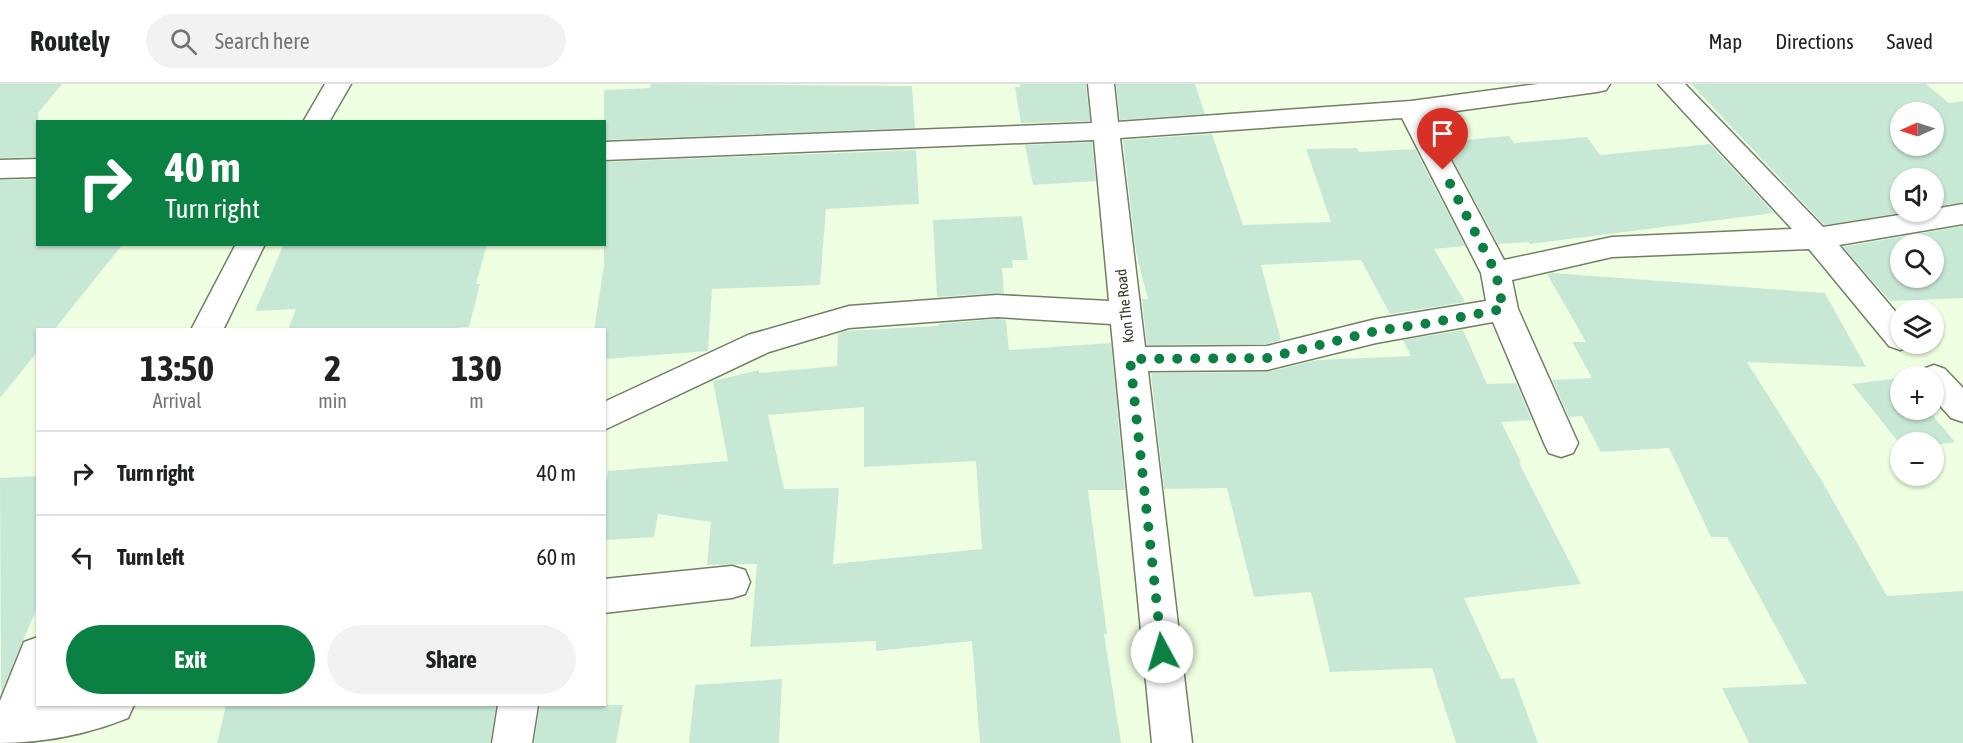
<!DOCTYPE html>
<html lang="en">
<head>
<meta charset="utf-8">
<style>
	:root { --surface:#fff; --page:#f2f2f2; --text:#202124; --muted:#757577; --line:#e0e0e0; --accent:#0b8043 }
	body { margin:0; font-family:"Asap Condensed",sans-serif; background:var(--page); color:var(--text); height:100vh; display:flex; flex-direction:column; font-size:22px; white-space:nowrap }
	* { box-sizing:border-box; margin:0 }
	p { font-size:20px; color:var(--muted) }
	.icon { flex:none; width:33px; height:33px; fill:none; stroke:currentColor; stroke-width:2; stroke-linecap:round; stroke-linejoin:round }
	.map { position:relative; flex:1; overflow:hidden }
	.drawer { position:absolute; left:36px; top:244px; width:570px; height:378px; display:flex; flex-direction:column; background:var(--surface); border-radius:0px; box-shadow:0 2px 4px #0004 }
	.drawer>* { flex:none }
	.top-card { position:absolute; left:36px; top:36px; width:570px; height:126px; border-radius:0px; box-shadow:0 2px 4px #0004; background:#0b8043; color:#fff; overflow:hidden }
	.needle { width:39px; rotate:267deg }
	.buttons { position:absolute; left:1890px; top:18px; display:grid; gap:12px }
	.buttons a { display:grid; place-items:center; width:54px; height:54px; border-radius:50%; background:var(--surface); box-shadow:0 2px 4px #0004; font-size:30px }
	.pin { position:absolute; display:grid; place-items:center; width:51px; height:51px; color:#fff; margin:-62px -26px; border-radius:50% 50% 50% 0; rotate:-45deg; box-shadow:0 0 6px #0007 }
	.pin .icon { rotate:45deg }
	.me { position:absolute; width:66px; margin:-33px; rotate:354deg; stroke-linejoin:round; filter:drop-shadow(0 0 4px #0008) }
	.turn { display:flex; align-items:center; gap:21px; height:126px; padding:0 30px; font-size:27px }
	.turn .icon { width:78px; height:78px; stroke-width:2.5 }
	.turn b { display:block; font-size:42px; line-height:51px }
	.eta { display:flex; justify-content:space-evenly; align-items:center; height:102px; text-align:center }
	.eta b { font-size:36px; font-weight:700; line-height:42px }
	.action { display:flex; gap:12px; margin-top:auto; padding:12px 30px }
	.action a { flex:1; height:69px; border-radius:36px; background:var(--accent); color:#fff; font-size:24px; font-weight:700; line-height:69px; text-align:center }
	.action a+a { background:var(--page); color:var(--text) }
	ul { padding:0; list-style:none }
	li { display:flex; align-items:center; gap:18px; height:84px; padding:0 30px; border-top:2px solid var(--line) }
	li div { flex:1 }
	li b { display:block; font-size:22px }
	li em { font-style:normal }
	header { display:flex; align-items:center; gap:36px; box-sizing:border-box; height:84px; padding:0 30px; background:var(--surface); border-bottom:2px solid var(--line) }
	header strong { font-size:28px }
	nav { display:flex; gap:33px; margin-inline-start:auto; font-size:21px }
	.search { width:420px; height:54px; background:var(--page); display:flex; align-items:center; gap:15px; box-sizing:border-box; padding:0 21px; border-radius:33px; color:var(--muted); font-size:22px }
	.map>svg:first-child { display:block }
	.building { fill:#c8e8d6; fill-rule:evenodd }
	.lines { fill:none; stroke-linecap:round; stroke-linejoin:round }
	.minor-casing { stroke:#727f65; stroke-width:3 }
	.minor { fill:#fff; fill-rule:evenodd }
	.route { stroke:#0b8043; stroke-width:10; stroke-dasharray:0 18 }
	.labels { text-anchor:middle; stroke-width:4.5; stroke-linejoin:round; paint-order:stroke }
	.street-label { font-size:15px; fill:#33392d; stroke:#fff }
</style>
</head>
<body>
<header>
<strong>Routely</strong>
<div class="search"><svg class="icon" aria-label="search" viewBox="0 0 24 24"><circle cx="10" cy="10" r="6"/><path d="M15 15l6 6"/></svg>Search here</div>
<nav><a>Map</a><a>Directions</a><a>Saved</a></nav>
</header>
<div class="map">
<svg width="1963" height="659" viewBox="0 0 1963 659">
	<rect width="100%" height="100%" fill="#efffe1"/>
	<g class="building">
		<path d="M0,0H62L38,29V73L0,74Z"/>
		<path d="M651,0L912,2L915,44L604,56V6L650,4Z"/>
		<path d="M1020,0H1086L1090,37L1021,39L1015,3H1020Z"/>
		<path d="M1116,0H1195L1205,30L1120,36Z"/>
		<path d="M1691,0H1926L1949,19L1963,17V118L1934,123V94H1900V128H1907L1824,141ZM1900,28H1934V62H1900Z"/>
		<path d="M1212,50L1243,141L1331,138L1306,65L1357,64L1359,68L1415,65L1465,162L1434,165L1465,218L1390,230L1361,176L1261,181L1281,256L1267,260L1147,261L1142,215H1148L1136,169L1123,56Z"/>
		<path d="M1509,52L1514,59L1587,53L1600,71L1710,60L1774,129L1530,160L1529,158L1498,160L1446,63L1456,62L1453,57Z"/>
		<path d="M1092,58L1096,97L1033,101L1025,61Z"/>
		<path d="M916,66L919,120L826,125L820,201L712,205L708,267L604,275V246H594L604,181V78Z"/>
		<path d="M38,95V160H123L54,246H38V267L0,314V96Z"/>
		<path d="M1022,132L1028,176H1012L1013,184H1002L1004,209L937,213L933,136Z"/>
		<path d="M1963,142V214L1890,217L1843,163ZM1900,160H1934V194H1900Z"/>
		<path d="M284,160H487L476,200H480L469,243L421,246H288L296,225L255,227Z"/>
		<path d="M1553,189L1825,209L1866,283L1747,278L1822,397L1887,512L1963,507V659H1749L1722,604L1807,600L1727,453H1711L1669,364L1601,368L1582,332L1569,333L1552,296L1592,294L1572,258H1586L1547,190Z"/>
		<path d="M997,235L1006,236L1009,266L1111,259L1125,406H1088L1107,550H1104L1121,659H980L972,557L876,567V557L750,563L757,480L707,481L711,438L658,430L654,453L604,456V414L608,387L728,377L713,297L759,286V289L837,282L838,250L845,247L938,242V240ZM864,323V383L976,377L982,465L833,480L839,404L784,405L768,331Z"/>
		<path d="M1463,246L1487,300L1516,299L1532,336L1501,338L1521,378L1519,379L1581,500L1464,514L1501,595L1514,594L1538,659H1456L1432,584L1330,588L1311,508L1254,513L1227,404L1164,405L1151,289L1267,288L1318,276L1411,272L1403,256Z"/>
		<path d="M1900,294V326H1928L1955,358L1934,361V358L1900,360L1852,300Z"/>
		<path d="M38,392V521L1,609L0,394Z"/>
		<path d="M782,595L779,659H689L695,601Z"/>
		<path d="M226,621H496L490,659H217Z"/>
		<path d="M540,621H623L616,659H534Z"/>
	</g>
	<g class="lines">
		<defs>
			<g id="minor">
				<path d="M325,0H351L329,38H303Z"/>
				<path d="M1088,0H1114L1118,38L1411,17L1538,0H1610L1606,6L1597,8L1427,31L1504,176L1612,153L1792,145L1658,0H1685L1823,143L1918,128H1934V125L1963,120V140L1839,161L1900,233V260H1913L1911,262L1900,266L1889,262L1809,165L1612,173L1512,196L1518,225L1578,359L1573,369L1561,373L1549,369L1544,359L1493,238L1376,259L1267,286L1148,287L1192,659H1152L1111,240L997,233L849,244L769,268L604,346V318L748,251L849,222L997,211L1109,217L1094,56L604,76V58L1092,39ZM1402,34L1481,189L1486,217L1376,235L1267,262L1145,263L1120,54Z"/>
				<path d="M38,75V93L0,94V76Z"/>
				<path d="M236,160H265L223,246H191Z"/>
				<path d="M1934,281L1945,285L1963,304V338L1951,334L1934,315V292H1919L1923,285Z"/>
				<path d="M732,482L745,486L750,498L745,510L732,514L604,529V495Z"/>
				<path d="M38,553V621H134L128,634C88,650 43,659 0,659V617L24,558Z"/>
				<path d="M498,621H538L532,659H492Z"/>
			</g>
		</defs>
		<use href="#minor" class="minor-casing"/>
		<use href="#minor" class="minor"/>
	</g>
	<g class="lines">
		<path class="route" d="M1162,568L1130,275L1267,274L1376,247L1430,239L1503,225L1496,189L1443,86"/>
	</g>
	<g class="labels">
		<g class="street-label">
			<text transform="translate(1125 222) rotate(-96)" y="5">Kon The Road</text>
		</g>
	</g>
</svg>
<div class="buttons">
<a><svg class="needle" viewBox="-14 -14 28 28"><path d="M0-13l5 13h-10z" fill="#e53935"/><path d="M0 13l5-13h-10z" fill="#757577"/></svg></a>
<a><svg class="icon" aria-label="sound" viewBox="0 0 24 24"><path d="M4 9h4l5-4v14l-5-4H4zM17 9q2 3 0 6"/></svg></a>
<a><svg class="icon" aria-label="search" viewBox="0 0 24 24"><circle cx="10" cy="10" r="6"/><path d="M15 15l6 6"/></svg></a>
<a><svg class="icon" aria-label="layers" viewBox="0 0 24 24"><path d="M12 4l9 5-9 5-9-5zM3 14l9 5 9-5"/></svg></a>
<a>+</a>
<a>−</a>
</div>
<div class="pin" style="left:1443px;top:86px;background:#d93025"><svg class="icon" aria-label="arrive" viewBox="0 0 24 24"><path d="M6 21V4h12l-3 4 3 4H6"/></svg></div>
<svg class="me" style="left:1162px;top:568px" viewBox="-20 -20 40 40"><circle r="19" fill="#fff"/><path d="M0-13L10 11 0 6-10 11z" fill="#0b8043"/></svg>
<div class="top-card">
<div class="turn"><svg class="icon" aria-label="right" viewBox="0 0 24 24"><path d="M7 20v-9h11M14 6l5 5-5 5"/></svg><div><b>40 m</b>Turn right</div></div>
</div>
<section class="drawer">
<div class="eta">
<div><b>13:50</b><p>Arrival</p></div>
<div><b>2</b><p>min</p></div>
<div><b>130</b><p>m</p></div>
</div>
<ul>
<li><svg class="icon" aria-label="right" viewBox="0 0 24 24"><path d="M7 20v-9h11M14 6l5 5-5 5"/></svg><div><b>Turn right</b></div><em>40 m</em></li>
<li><svg class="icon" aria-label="left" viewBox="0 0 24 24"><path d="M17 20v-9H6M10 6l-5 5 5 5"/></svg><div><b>Turn left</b></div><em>60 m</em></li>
</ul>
<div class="action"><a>Exit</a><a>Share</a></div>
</section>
</div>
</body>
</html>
